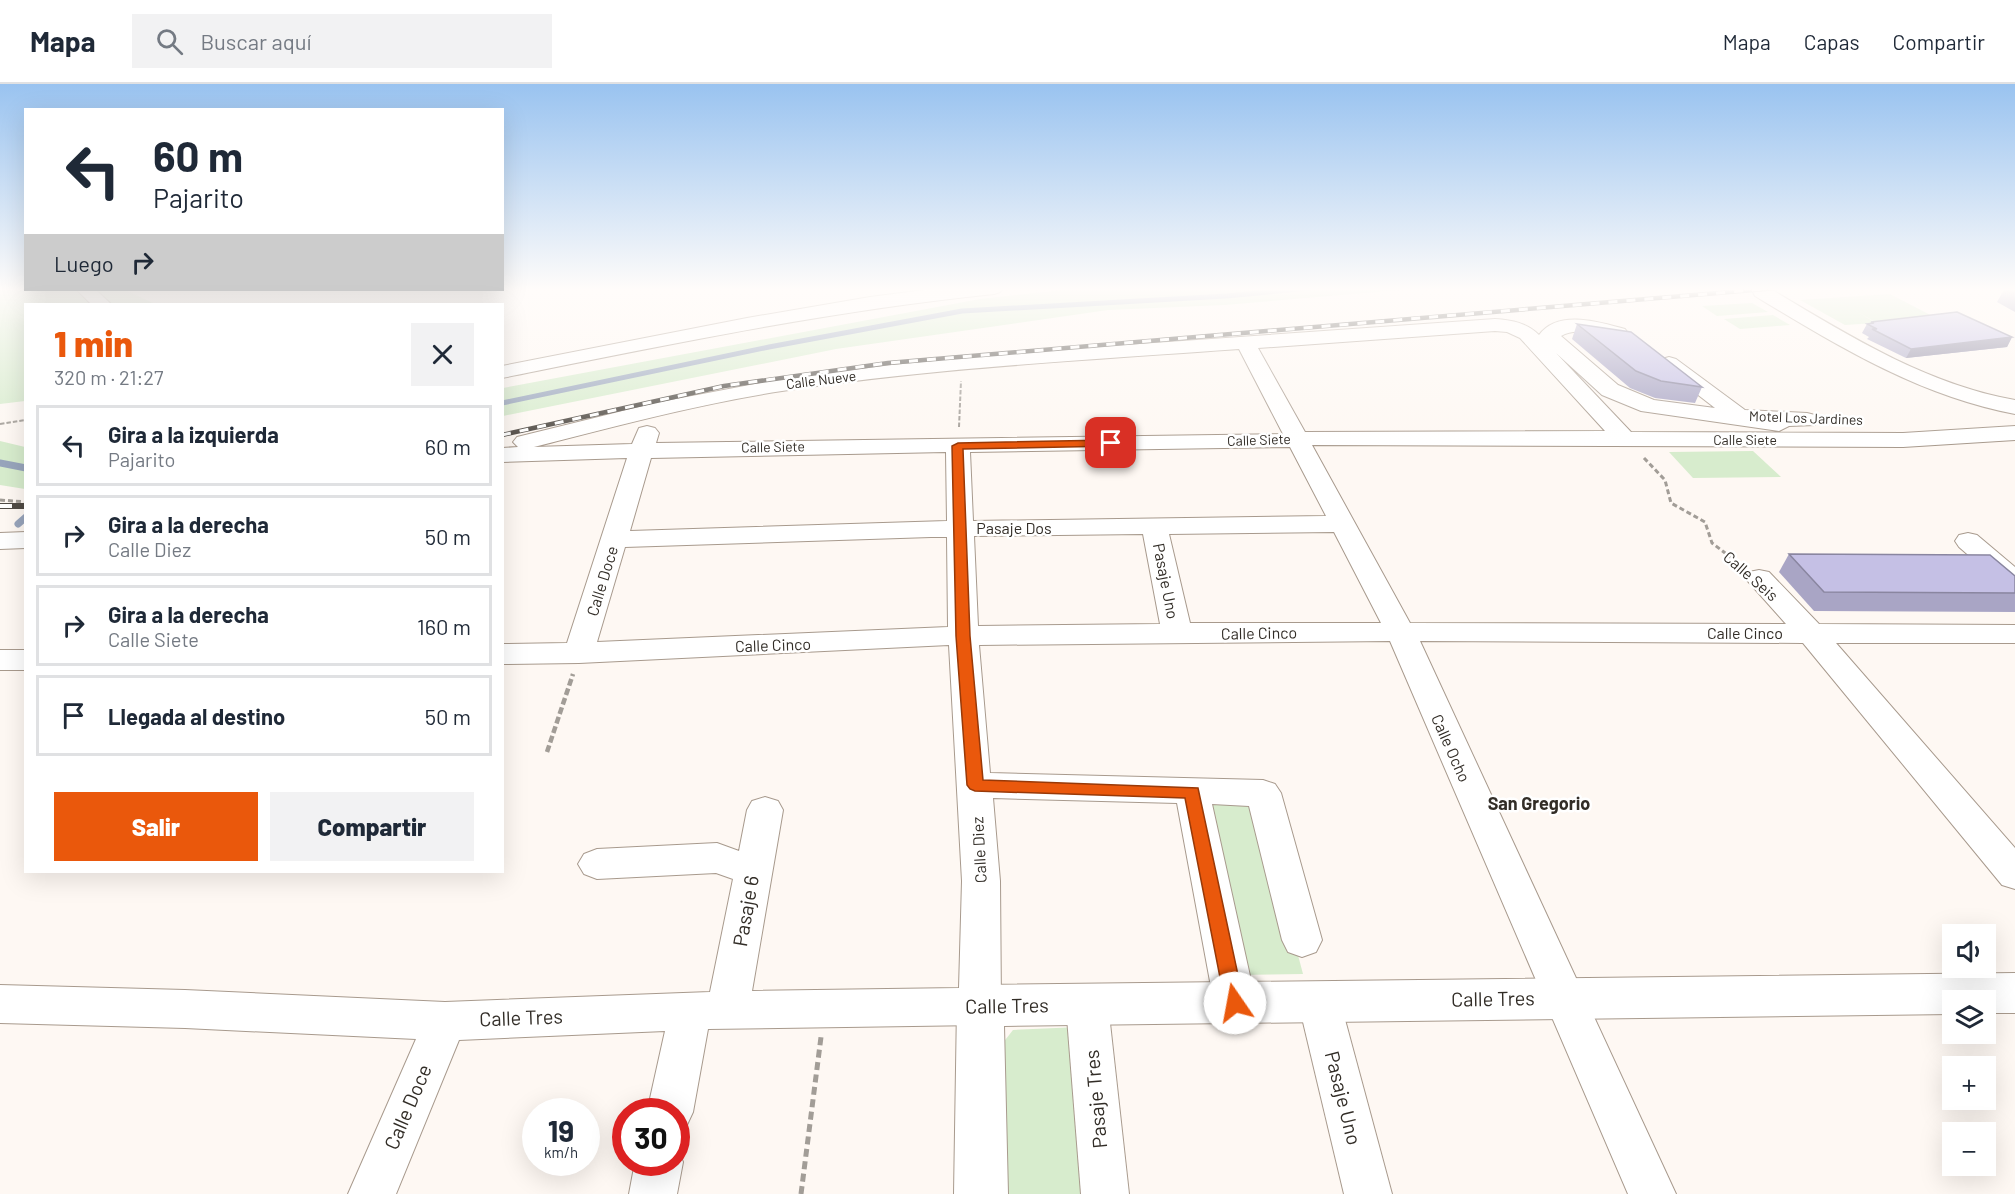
<!DOCTYPE html>
<html lang="es">
<head>
<meta charset="utf-8">
<style>
	:root { --surface:#fff; --page:#f2f2f3; --text:#1f2937; --muted:#747a83; --line:#e0e1e3; --accent:#ea580c }
	body { margin:0; font-family:Barlow,sans-serif; background:var(--page); color:var(--text); height:100vh; display:flex; flex-direction:column; font-size:22px; white-space:nowrap }
	* { box-sizing:border-box; margin:0 }
	p { font-size:20px; color:var(--muted) }
	.icon { flex:none; width:33px; height:33px; fill:none; stroke:currentColor; stroke-width:2; stroke-linecap:round; stroke-linejoin:round }
	.map { position:relative; flex:1; overflow:hidden }
	.sheet { position:absolute; left:24px; top:219px; width:480px; height:570px; display:flex; flex-direction:column; background:var(--surface); border-radius:0px; box-shadow:0 6px 24px #0002 }
	.sheet>* { flex:none }
	.top-card { position:absolute; left:24px; top:24px; width:480px; height:183px; border-radius:0px; box-shadow:0 6px 24px #0002; background:#fff; color:var(--text); overflow:hidden }
	.buttons { position:absolute; left:1942px; top:840px; display:grid; gap:12px }
	.buttons a { display:grid; place-items:center; width:54px; height:54px; border-radius:0px; background:var(--surface); box-shadow:0 6px 24px #0002; font-size:30px }
	.speed { position:absolute; left:522px; top:1014px; display:flex; gap:12px; font-size:30px; font-weight:700; text-align:center }
	.speed>* { display:grid; place-content:center; width:78px; height:78px; border-radius:50%; background:var(--surface); box-shadow:0 6px 24px #0002; line-height:1 }
	.speed small { font-size:15px; font-weight:400 }
	.speed .limit { border:9px solid #d22; background:#fff; color:#111 }
	.pin { position:absolute; display:grid; place-items:center; width:51px; height:51px; color:#fff; margin:-26px; border-radius:12px; box-shadow:0 3px 9px #0006 }
	.me { position:absolute; width:66px; margin:-33px; rotate:348deg; stroke-linejoin:round; filter:drop-shadow(0 0 4px #0008) }
	.turn { display:flex; align-items:center; gap:21px; height:126px; padding:0 30px; font-size:27px }
	.turn .icon { width:78px; height:78px; stroke-width:2.5 }
	.turn b { display:block; font-size:42px; line-height:51px }
	.then { display:flex; align-items:center; height:57px; padding:0 30px; background:#0003; gap:12px; font-size:22px }
	.round { display:grid; place-items:center; flex:none; width:63px; height:63px; border-radius:0px; background:var(--page) }
	.summary { display:flex; align-items:center; justify-content:space-between; height:102px; padding:0 30px }
	h1 { font-size:36px; font-weight:800; line-height:45px; color:var(--accent) }
	.cta { display:flex; gap:12px; margin-top:auto; padding:12px 30px }
	.cta a { flex:1; height:69px; border-radius:0px; background:var(--accent); color:#fff; font-size:24px; font-weight:800; line-height:69px; text-align:center }
	.cta a+a { background:var(--page); color:var(--text) }
	ul { padding:0; list-style:none }
	li { display:flex; align-items:center; gap:18px; height:81px; margin:0 12px 9px; padding:0 18px; border:3px solid var(--line); border-radius:0px }
	li div { flex:1 }
	li b { display:block; font-size:22px }
	li em { font-style:normal }
	header { display:flex; align-items:center; gap:36px; box-sizing:border-box; height:84px; padding:0 30px; background:var(--surface); border-bottom:2px solid var(--line) }
	header strong { font-size:28px }
	nav { display:flex; gap:33px; margin-inline-start:auto; font-size:21px }
	.search { width:420px; height:54px; background:var(--page); display:flex; align-items:center; gap:15px; box-sizing:border-box; padding:0 21px; border-radius:0px; color:var(--muted); font-size:22px }
	.map>svg:first-child { display:block }
	.green { fill:#d7eccd }
	.lines { fill:none; stroke-linecap:round; stroke-linejoin:round }
	.stream-far1 { stroke:#98a5bc; stroke-width:5 }
	.stream { stroke:#98a5bc; stroke-width:7 }
	.minor-casing { stroke:#a89a8d; stroke-width:2 }
	.major-casing { stroke:#a89a8d; stroke-width:2 }
	.path-far3 { stroke:#a29d97; stroke-width:2; stroke-dasharray:4.5 2; stroke-linecap:butt }
	.path-far2 { stroke:#a29d97; stroke-width:3; stroke-dasharray:5 3; stroke-linecap:butt }
	.path-far1 { stroke:#a29d97; stroke-width:4.5; stroke-dasharray:7 3; stroke-linecap:butt }
	.path { stroke:#a29d97; stroke-width:5; stroke-dasharray:8 4.5; stroke-linecap:butt }
	.minor { fill:#fff; fill-rule:evenodd }
	.major { fill:#fff; fill-rule:evenodd }
	.rail-far1-casing { stroke:#504b45; stroke-width:4.5 }
	.rail-casing { stroke:#504b45; stroke-width:6 }
	.rail-far1 { stroke:#fff; stroke-width:3; stroke-dasharray:9; stroke-linecap:butt }
	.rail { stroke:#fff; stroke-width:4; stroke-dasharray:12; stroke-linecap:butt }
	.wall { fill:#a9a5c5 }
	.shaded-wall { fill:#8a86a0 }
	.building { fill:#c5c0e5; stroke:#8a86a0; stroke-width:1.5 }
	.route { fill:#ea580c; stroke:#983908; stroke-width:1.5 }
	.labels { text-anchor:middle; stroke-width:5; stroke-linejoin:round; paint-order:stroke }
	.far-street-label { font-size:14px; fill:#322d27; stroke:#fff }
	.street-label { font-size:16px; fill:#322d27; stroke:#fff }
	.neighbourhood-label { font-size:18px; font-weight:bold; fill:#322d27; stroke:#fff }
	.near-street-label { font-size:20px; fill:#322d27; stroke:#fff }
</style>
</head>
<body>
<header>
<strong>Mapa</strong>
<div class="search"><svg class="icon" aria-label="search" viewBox="0 0 24 24"><circle cx="10" cy="10" r="6"/><path d="M15 15l6 6"/></svg>Buscar aquí</div>
<nav><a>Mapa</a><a>Capas</a><a>Compartir</a></nav>
</header>
<div class="map">
<svg width="2015" height="1110" viewBox="0 0 2015 1110">
	<rect width="100%" height="100%" fill="#fef8f3"/>
	<g class="green">
		<path d="M0,204L125,206L155,220H26L25,317L0,320Z"/>
		<path d="M1080,204H1424L1224,221L1108,226L836,265L503,332V304L980,215Z"/>
		<path d="M1890,210L1938,235L1877,239L1856,227L1876,239L1845,241L1800,216Z"/>
		<path d="M1752,219L1768,228L1717,232L1702,222Z"/>
		<path d="M1773,231L1790,241L1740,245L1724,235Z"/>
		<path d="M0,357L25,363V405L0,401Z"/>
		<path d="M1753,367L1781,393L1693,394L1669,368Z"/>
		<path d="M1197,712H1256L1303,890L1234,891Z"/>
		<path d="M1079,943L1093,1110H1007L1002,960L1013,946Z"/>
	</g>
	<g class="lines">
		<path class="stream-far1" d="M502,319L769,263L962,227L1226,212L1310,204"/>
		<g class="stream">
			<path d="M0,379L26,384"/>
			<path d="M18,440L26,433"/>
		</g>
		<defs>
			<g id="minor">
				<path d="M1003,204L1000,208L994,210C828,227 666,261 502,294V282L747,234L870,213L940,204Z"/>
				<path d="M1755,204H1769C1846,250 1925,300 2015,316V330C1919,312 1838,262 1755,212L1753,208Z"/>
				<path d="M77,206H96L111,220H91Z"/>
				<path d="M1495,235C1512,236 1527,239 1539,251C1558,225 1599,238 1625,245L1628,249L1625,253C1604,258 1582,240 1561,252L1618,301L1654,316L1715,324L1662,283L1659,279L1662,275L1669,273L1676,275L1745,326L1807,329L1815,331L1818,336L1815,341L1789,342L1779,347L1641,327L1602,311L1556,269L1631,348L1903,349L2015,342V356L1903,363L1312,361L1410,539L1786,540L1745,494L1749,488L1759,486L1769,488L1819,540L2015,541V559H1836L2015,764V805L2002,801L1803,559L1420,557L1676,1110H1628L1390,557L979,561L990,689L1263,696L1275,700L1281,709L1322,856L1316,868L1302,873L1288,868L1282,856L1249,722L1212,720L1256,919L1250,932L1235,938L1220,932L1214,919L1177,719L993,714L1000,797L1001,922L995,935L980,941L708,945L693,1028L686,1043L676,1047V1028H647L665,947L459,956L396,1110H348L416,955L185,944L0,939V901L185,906L445,918L710,908L733,795L716,789L597,795L584,790L578,780L584,770L597,765L717,759L739,767L747,726L752,717L765,713L778,717L783,726L752,907L959,904L962,797L949,561L579,579L502,580V560L567,559L627,374L502,378V364L518,363L513,358L517,353L655,319L781,295L892,281L1025,268ZM1495,247L1507,248L1520,254L1605,347L1305,348L1258,264ZM1239,265L1283,350L656,359L659,349L655,344L647,342L639,344L632,360L534,363C616,342 698,320 782,307C933,284 1086,276 1239,265ZM1290,363L1326,432L973,437L970,368ZM946,368L947,437L630,447L651,374ZM1334,448L1381,539H1190L1169,450ZM1143,450L1160,540L978,542L974,452ZM931,453H947L948,543L597,558L625,463Z"/>
				<path d="M26,448V464L0,465V449Z"/>
				<path d="M1968,449L1977,451L2015,483V505L2005,503L1959,463L1955,457L1959,451Z"/>
				<rect x="0" y="566" width="26" height="20"/>
				<path d="M1319,899L1334,904L1340,917L1392,1110H1344L1298,917L1304,904Z"/>
				<path d="M1087,902L1102,908L1108,921L1129,1110H1081L1066,921L1072,908Z"/>
				<path d="M676,1063L683,1078L677,1110H629L635,1078H676Z"/>
			</g>
			<path id="major" d="M2015,889V929H1986V916H1953V930L1004,942L1008,1110H954L957,922L964,908L980,901Z"/>
		</defs>
		<use href="#minor" class="minor-casing"/>
		<use href="#major" class="major-casing"/>
		<g class="path-far3">
			<path d="M0,340L26,336"/>
			<path d="M959,343L961,297"/>
		</g>
		<g class="path-far2">
			<path d="M1644,374L1665,396L1671,419L1705,438L1712,459L1741,481"/>
			<path d="M0,416L26,418"/>
		</g>
		<path class="path-far1" d="M547,668L573,590"/>
		<path class="path" d="M801,1110L821,953"/>
		<use href="#minor" class="minor"/>
		<use href="#major" class="major"/>
		<defs>
			<path id="rail-far1" d="M502,351L724,302L888,279L1777,204"/>
			<path id="rail" d="M0,422H26"/>
		</defs>
		<use href="#rail-far1" class="rail-far1-casing"/>
		<use href="#rail" class="rail-casing"/>
		<use href="#rail-far1" class="rail-far1"/>
		<use href="#rail" class="rail"/>
	</g>
	<g class="wall">
		<path d="M2005,204H2015V228L1997,218Z"/>
		<path d="M1871,238L2012,253L2007,263L1906,274L1867,255L1869,253L1862,249L1867,240H1870Z"/>
		<path d="M1577,240L1702,303L1695,319L1655,314L1630,304L1572,255Z"/>
		<path d="M1789,470L2015,492V528L1814,527L1779,488Z"/>
	</g>
	<path class="shaded-wall" d="M2012,253L2007,263L1906,274L1911,265Z"/>
	<g class="building">
		<path d="M1957,228L2012,253L1911,265L1872,245H1877L1867,240L1874,239L1871,238Z"/>
		<path d="M1577,240L1631,248L1702,303L1661,297L1636,287Z"/>
		<path d="M1789,470L1990,471L2015,492V509L1824,508Z"/>
	</g>
	<linearGradient id="sky" x2="0" y2="1"><stop stop-color="#99c3f0"/><stop offset="0.57" stop-color="#fffcfa"/><stop offset="1" stop-color="#fffcfa" stop-opacity="0"/></linearGradient>
	<rect width="2015" height="360" fill="url(#sky)"/>
	<path class="route" d="M1111,356L1115,357V362L963,365L970,552L983,696L1198,704L1244,919L1242,925L1235,927L1228,925L1225,919L1185,714L975,707L970,705L967,701L956,552L952,362L958,359Z"/>
	<g class="labels">
		<g class="far-street-label">
			<text transform="translate(821 296) rotate(-7)" y="5">Calle Nueve</text>
			<text transform="translate(1806 334) rotate(2)" y="5">Motel Los Jardines</text>
			<text transform="translate(1259 356) rotate(-2)" y="5">Calle Siete</text>
			<text x="1745" y="361">Calle Siete</text>
			<text transform="translate(773 363) rotate(-1)" y="5">Calle Siete</text>
		</g>
		<g class="street-label">
			<text x="1014" y="450">Pasaje Dos</text>
			<text transform="translate(1751 492) rotate(41)" y="6">Calle Seis</text>
			<text transform="translate(602 497) rotate(-73)" y="6">Calle Doce</text>
			<text transform="translate(1166 497) rotate(79)" y="6">Pasaje Uno</text>
			<text transform="translate(1259 549) rotate(-1)" y="6">Calle Cinco</text>
			<text x="1745" y="555">Calle Cinco</text>
			<text transform="translate(773 561) rotate(-2)" y="6">Calle Cinco</text>
			<text transform="translate(1451 664) rotate(66)" y="6">Calle Ocho</text>
			<text transform="translate(979 766) rotate(-93)" y="6">Calle Diez</text>
		</g>
		<g class="neighbourhood-label">
			<text x="1539" y="726">San Gregorio</text>
		</g>
		<g class="near-street-label">
			<text transform="translate(746 827) rotate(-80)" y="7">Pasaje 6</text>
			<text transform="translate(1493 915) rotate(-1)" y="7">Calle Tres</text>
			<text transform="translate(1007 922) rotate(-1)" y="7">Calle Tres</text>
			<text transform="translate(521 934) rotate(-2)" y="7">Calle Tres</text>
			<text transform="translate(1343 1014) rotate(76)" y="7">Pasaje Uno</text>
			<text transform="translate(1096 1015) rotate(-95)" y="7">Pasaje Tres</text>
			<text transform="translate(408 1023) rotate(-67)" y="7">Calle Doce</text>
		</g>
	</g>
</svg>
<div class="buttons">
<a><svg class="icon" aria-label="sound" viewBox="0 0 24 24"><path d="M4 9h4l5-4v14l-5-4H4zM17 9q2 3 0 6"/></svg></a>
<a><svg class="icon" aria-label="layers" viewBox="0 0 24 24"><path d="M12 4l9 5-9 5-9-5zM3 14l9 5 9-5"/></svg></a>
<a>+</a>
<a>−</a>
</div>
<div class="speed"><div>19<small>km/h</small></div><div class="limit">30</div></div>
<div class="pin" style="left:1111px;top:359px;background:#d93025"><svg class="icon" aria-label="arrive" viewBox="0 0 24 24"><path d="M6 21V4h12l-3 4 3 4H6"/></svg></div>
<svg class="me" style="left:1235px;top:919px" viewBox="-20 -20 40 40"><circle r="19" fill="#fff"/><path d="M0-13L10 11 0 6-10 11z" fill="#ea580c"/></svg>
<div class="top-card">
<div class="turn"><svg class="icon" aria-label="left" viewBox="0 0 24 24"><path d="M17 20v-9H6M10 6l-5 5 5 5"/></svg><div><b>60 m</b>Pajarito</div></div>
<div class="then">Luego<svg class="icon" aria-label="right" viewBox="0 0 24 24"><path d="M7 20v-9h11M14 6l5 5-5 5"/></svg></div>
</div>
<section class="sheet">
<div class="summary"><div><h1>1 min</h1><p>320 m · 21:27</p></div><a class="round"><svg class="icon" aria-label="close" viewBox="0 0 24 24"><path d="M6 6l12 12M18 6L6 18"/></svg></a></div>
<ul>
<li><svg class="icon" aria-label="left" viewBox="0 0 24 24"><path d="M17 20v-9H6M10 6l-5 5 5 5"/></svg><div><b>Gira a la izquierda</b><p>Pajarito</p></div><em>60 m</em></li>
<li><svg class="icon" aria-label="right" viewBox="0 0 24 24"><path d="M7 20v-9h11M14 6l5 5-5 5"/></svg><div><b>Gira a la derecha</b><p>Calle Diez</p></div><em>50 m</em></li>
<li><svg class="icon" aria-label="right" viewBox="0 0 24 24"><path d="M7 20v-9h11M14 6l5 5-5 5"/></svg><div><b>Gira a la derecha</b><p>Calle Siete</p></div><em>160 m</em></li>
<li><svg class="icon" aria-label="arrive" viewBox="0 0 24 24"><path d="M6 21V4h12l-3 4 3 4H6"/></svg><div><b>Llegada al destino</b></div><em>50 m</em></li>
</ul>
<div class="cta"><a>Salir</a><a>Compartir</a></div>
</section>
</div>
</body>
</html>
